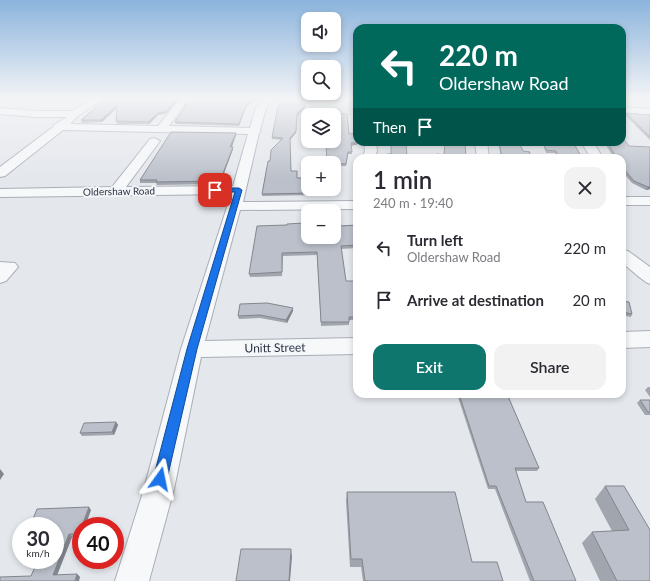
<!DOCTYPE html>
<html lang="en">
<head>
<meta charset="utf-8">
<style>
	:root { --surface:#fff; --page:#f2f2f3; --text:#2b2b33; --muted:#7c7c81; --accent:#0f766e }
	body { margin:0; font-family:Lato,sans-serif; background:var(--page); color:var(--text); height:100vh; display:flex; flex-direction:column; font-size:15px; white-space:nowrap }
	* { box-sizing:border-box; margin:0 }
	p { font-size:13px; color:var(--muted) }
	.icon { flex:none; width:22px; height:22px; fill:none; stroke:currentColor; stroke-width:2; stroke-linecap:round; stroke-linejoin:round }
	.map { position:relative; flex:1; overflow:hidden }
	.drawer { position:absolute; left:353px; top:154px; width:273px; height:244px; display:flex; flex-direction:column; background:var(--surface); border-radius:12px; box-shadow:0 2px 6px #0003 }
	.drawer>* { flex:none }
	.hud { position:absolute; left:353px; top:24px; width:273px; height:122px; border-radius:12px; box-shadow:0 2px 6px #0003; background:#00695c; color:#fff; overflow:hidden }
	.tools { position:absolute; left:301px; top:12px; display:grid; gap:8px }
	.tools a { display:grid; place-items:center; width:40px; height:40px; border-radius:8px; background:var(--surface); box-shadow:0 2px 6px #0003; font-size:20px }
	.speed { position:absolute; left:12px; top:517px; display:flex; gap:8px; font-size:20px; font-weight:700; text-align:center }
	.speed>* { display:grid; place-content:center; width:52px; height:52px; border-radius:50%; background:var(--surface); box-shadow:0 2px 6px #0003; line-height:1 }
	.speed small { font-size:10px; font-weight:400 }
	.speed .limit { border:6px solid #d22; background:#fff; color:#111 }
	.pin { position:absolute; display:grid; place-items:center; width:34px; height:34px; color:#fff; margin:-17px; border-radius:8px; box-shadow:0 2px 6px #0006 }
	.me { position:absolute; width:44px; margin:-22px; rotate:12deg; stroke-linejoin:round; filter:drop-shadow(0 0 3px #0008) }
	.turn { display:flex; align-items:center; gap:14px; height:84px; padding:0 20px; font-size:18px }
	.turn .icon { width:52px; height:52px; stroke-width:2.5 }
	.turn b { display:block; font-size:28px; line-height:34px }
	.then { display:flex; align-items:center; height:38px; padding:0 20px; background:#0003; gap:8px; font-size:15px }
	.round { display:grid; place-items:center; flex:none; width:42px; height:42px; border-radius:12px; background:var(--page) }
	.head { display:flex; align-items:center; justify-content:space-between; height:68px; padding:0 20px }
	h1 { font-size:24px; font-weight:600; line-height:30px }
	.button { display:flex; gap:8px; margin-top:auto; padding:8px 20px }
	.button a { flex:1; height:46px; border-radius:12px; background:var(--accent); color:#fff; font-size:16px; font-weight:600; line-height:46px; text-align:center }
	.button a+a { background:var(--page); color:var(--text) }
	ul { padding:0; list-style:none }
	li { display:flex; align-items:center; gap:12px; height:52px; padding:0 20px }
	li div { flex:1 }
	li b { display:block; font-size:15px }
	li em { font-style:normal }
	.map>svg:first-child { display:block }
	.green { fill:#c9d6c5 }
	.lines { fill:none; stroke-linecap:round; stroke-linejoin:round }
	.minor-casing { stroke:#a9aeb7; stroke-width:2 }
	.minor { fill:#f7f8fa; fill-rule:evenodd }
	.wall { fill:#a1a5ae }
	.shaded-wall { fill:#83868d }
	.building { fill:#bbc0ca; stroke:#83868d }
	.route { fill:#1a73e8; stroke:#114b97 }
	.labels { text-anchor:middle; stroke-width:4; stroke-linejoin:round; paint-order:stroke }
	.far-street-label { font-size:10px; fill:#2b3445; stroke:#f4f6f9 }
	.street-label { font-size:12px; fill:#2b3445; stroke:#f4f6f9 }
</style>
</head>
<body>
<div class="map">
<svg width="650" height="581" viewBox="0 0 650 581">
	<rect width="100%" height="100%" fill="#e4e7ec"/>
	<path class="green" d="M280,98H357L356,116L314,114L309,106L312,101L279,99Z"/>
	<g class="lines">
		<defs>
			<g id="minor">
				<path d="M94,98H104L78,116L70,124L158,126L181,98H189L169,126L250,128L256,107L265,98H273L266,108L260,130L261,131L259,133L243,202L357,201V209L240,210L205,341L357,338V354L201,357L174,489L149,581H115L144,489L181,349L227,207L226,206L231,194L0,197V189L112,187L150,139L154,138L160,141L126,187L233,186L248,134L63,130L5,176L0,177V167L53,127L54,125L67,117H36L0,114V108L36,111H72Z"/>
				<path d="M622,107L650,109V115L622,113Z"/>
				<path d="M364,142H376L377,151L374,158H362L365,151Z"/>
				<path d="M475,142H487L489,158H477Z"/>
				<path d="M581,142H593L603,158H591Z"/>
				<rect x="622" y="197" width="28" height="8"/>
				<path d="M622,250L628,251L650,267V284C642,281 631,269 622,263Z"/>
				<path d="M0,262L15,263L18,267L6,281L0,283Z"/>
				<path d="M650,331V347L622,348V332Z"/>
			</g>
		</defs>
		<use href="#minor" class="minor-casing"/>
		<use href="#minor" class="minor"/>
	</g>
	<g class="wall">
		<path d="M189,98H257L246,107L239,126L176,124L175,122L185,107L184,108Z"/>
		<path d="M100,104L167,113L158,115L149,124H117L116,121L117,108L102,122L82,123L81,120Z"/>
		<path d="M306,106L297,117L296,133L290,140L291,171L297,178L314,189V195L262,196V194L270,161L281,140L272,139V137Z"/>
		<path d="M319,112L347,114L349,134L357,133V142H363V143L351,145L352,154H348L346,166H334V163H326V144H329L328,141H334V115H319Z"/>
		<path d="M626,113L650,115V140L625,115Z"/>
		<path d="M236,135L232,147H233V149L220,184L157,185L156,183H140V180Z"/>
		<path d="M498,142H519L523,151L528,158H501Z"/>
		<path d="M542,142H573L582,158H557L555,153H546Z"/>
		<path d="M604,142H622L650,189L646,190L632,183L622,171V158H614Z"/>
		<path d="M304,225L340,226L357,225V248L341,249L346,281H357V320H349V325L321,326L317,255L283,256L282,276L250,277L249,274Z"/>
		<path d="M622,301L632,314L631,317L622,315Z"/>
		<path d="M293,308V311L287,323L260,318L239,319L238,316Z"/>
		<path d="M648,387H650V397L645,390Z"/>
		<path d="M457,394H507L539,468L537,471H516L526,502L576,581H530L495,489H488Z"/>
		<path d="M640,400H650V415H645L637,403Z"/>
		<path d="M116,422L118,425L114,435L82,436L80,433Z"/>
		<path d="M605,486H624L650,581H600L582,543L592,532L612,531L595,499Z"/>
		<path d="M347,492L472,562L503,581H363L361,567H350L346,501Z"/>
		<path d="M91,510L85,526H81V537H72L57,575L77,574L80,577L31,576L55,526Z"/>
	</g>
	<g class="shaded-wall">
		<path d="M177,98H179L167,113L158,115L149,124L148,122L158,113Z"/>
		<path d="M255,98H257L246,107L239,126V124L246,105Z"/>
		<path d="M306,104V106L297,117L296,133L290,140V138L297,114Z"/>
		<path d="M117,105L118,107L102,122L101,120Z"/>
		<path d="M236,133V135L231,149L230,147Z"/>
		<path d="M357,142H363V143L351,146V143Z"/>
		<path d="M233,147V149L220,184V181Z"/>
		<path d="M648,187H650V189L646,190Z"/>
		<path d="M293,308V311L287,323L286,320Z"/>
		<path d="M116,422L118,425L114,435L112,432Z"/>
		<path d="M0,469L4,474L0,480Z"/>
		<path d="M89,507L91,510L85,526H82Z"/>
		<path d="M81,528V536L79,534Z"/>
		<path d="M69,534L72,537L56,578L53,575Z"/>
		<path d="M291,549L292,557L290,581H289Z"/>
		<path d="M77,574L80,577L79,581H75Z"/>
	</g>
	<g class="building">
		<path d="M114,98H177L167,111L158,113L148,122L116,121L117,105L101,120H81L100,104Z"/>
		<path d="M189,98H255L246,105L239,124L175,122L187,104L184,106Z"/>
		<path d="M280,104H306L297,114L296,131L290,138L291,171H297V178H308V189H314V193L262,194L268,161H270L271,150L283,138L272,137L278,107Z"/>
		<path d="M319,112L347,114L349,134L357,133V142L351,143L352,152H348L346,164L327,163L326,144H329V141H334V115H319Z"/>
		<path d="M626,113L650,115V137Z"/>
		<path d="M171,132L236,133L230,147H233L220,181L156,182L157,180H140Z"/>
		<path d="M622,137L629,146L650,147V187H648L634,181L622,167V158H617L607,142H622Z"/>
		<path d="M391,142H406L407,158H387V154H391Z"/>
		<path d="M445,142H465L466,158H437V154L444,155Z"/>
		<path d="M499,142H519L523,151L530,152L528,158H502Z"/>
		<path d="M543,142H573L582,158H565L564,157L558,156L556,151L546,150Z"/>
		<path d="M304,223V225H308V237H334V224H340V226L357,225V245L341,246L346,281H357V317H349V322H321L317,252L282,253V272L249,274L257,226L287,225V224Z"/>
		<path d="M622,301L629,302L632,314L622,312Z"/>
		<path d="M267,303L293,308L286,320L260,315L238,316L240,304Z"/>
		<path d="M459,394H507L539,468H515L526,502H543L576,581H534L496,486H489Z"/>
		<path d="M640,400H650V412H648Z"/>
		<path d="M116,422L112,432L80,433L84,423Z"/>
		<path d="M605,486H624L650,530V581H617L592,532L629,530Z"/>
		<path d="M347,492H455L472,562H497L503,581H365L362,559H351Z"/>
		<path d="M89,507L82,526H81V528L79,534H69L53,575L77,574L75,581H0V577L31,576L38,560H55V526H30L37,509Z"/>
		<path d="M241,549H291L289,581H236Z"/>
	</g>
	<linearGradient id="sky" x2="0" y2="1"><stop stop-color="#8bb4dd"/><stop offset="0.55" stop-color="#f3f4f6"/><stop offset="1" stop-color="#f3f4f6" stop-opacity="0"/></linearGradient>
	<rect width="650" height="179" fill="url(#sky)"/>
	<path class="route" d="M215,188H239L242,190L197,349L167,479L165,484L160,486L155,484L153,479L187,349L235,192H213L212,190Z"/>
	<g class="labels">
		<g class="far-street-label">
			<text transform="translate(119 191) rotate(-1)" y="4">Oldershaw Road</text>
		</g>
		<g class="street-label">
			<text transform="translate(275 348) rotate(-1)" y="4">Unitt Street</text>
		</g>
	</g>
</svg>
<div class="tools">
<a><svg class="icon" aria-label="sound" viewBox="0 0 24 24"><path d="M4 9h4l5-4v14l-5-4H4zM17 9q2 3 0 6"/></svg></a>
<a><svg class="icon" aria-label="search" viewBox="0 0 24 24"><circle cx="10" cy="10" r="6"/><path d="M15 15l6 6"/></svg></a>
<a><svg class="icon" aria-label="layers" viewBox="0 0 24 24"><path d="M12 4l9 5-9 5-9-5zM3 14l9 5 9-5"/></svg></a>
<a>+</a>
<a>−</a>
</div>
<div class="speed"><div>30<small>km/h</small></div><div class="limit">40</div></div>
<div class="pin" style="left:215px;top:190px;background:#d93025"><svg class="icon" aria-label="arrive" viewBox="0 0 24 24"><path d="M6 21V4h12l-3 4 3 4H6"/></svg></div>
<svg class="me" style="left:160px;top:479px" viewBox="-20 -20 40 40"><path d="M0-17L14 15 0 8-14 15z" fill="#1a73e8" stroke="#fff" stroke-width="4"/></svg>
<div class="hud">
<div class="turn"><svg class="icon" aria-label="left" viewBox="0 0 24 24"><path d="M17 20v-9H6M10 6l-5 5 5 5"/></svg><div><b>220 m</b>Oldershaw Road</div></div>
<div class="then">Then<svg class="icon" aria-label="arrive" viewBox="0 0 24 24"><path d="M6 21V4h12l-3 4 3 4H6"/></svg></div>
</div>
<section class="drawer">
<div class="head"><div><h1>1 min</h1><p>240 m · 19:40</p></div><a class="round"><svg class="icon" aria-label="close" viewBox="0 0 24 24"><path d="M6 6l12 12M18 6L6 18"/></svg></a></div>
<ul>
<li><svg class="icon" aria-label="left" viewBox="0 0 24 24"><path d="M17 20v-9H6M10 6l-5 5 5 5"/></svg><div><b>Turn left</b><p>Oldershaw Road</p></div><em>220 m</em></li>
<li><svg class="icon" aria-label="arrive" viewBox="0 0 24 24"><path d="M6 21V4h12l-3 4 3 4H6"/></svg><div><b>Arrive at destination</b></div><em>20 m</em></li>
</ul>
<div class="button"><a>Exit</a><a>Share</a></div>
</section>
</div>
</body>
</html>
